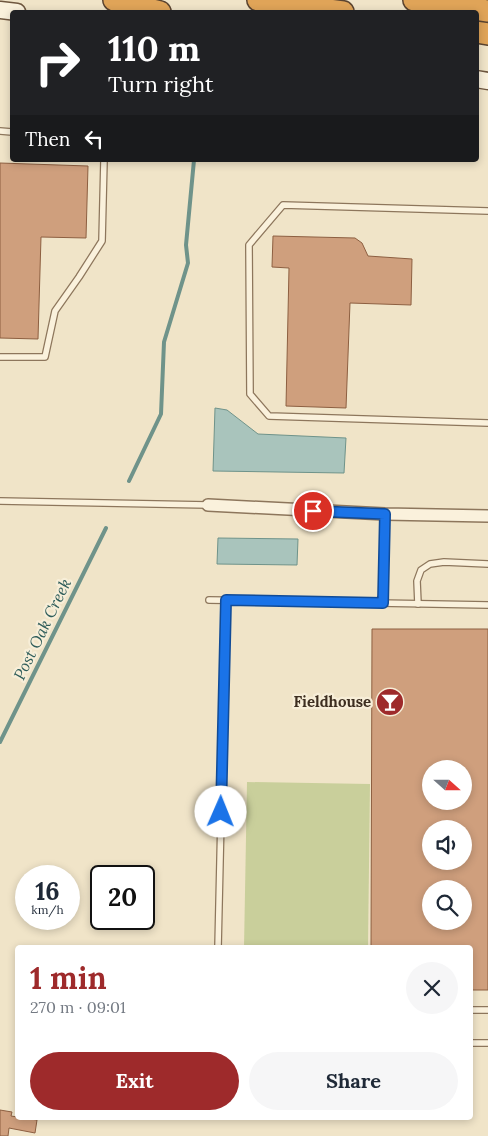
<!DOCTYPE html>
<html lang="en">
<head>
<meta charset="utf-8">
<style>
	:root { --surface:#fff; --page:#f6f6f7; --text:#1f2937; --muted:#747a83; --accent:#9e2a2b }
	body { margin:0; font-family:Lora,serif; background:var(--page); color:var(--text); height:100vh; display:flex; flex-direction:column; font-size:19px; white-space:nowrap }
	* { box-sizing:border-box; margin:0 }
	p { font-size:16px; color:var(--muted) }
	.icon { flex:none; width:28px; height:28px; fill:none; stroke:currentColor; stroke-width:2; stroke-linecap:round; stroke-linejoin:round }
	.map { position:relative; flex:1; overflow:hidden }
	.details { position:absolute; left:15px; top:945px; width:458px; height:175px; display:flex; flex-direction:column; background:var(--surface); border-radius:5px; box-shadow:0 2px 8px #0003 }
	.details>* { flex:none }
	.hud { position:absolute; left:10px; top:10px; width:469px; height:152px; border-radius:5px; box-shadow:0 2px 8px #0003; background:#202124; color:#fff; overflow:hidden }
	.needle { width:32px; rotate:111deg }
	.fabs { position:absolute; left:422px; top:760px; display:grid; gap:10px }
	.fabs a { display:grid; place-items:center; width:50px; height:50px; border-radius:50%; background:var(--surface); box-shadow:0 2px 8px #0003; font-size:25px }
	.speed { position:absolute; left:15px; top:865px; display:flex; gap:10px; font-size:25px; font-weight:700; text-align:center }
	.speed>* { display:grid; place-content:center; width:65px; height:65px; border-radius:50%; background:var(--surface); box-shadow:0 2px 8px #0003; line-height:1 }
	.speed small { font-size:12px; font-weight:400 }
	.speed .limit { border:2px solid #111; border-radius:8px; background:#fff; color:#111 }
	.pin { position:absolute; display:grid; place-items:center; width:42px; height:42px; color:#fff; margin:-21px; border:2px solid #fff; border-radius:50%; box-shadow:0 1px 5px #0007 }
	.me { position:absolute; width:55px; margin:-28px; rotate:1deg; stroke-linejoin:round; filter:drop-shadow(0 0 4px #0008) }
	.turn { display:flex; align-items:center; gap:18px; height:105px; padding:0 15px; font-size:22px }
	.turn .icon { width:65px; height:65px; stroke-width:2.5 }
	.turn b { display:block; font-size:35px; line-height:42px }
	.then { display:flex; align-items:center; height:48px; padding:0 15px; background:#0003; gap:10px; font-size:19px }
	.round { display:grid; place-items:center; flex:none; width:52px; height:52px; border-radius:26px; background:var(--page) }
	.headline { display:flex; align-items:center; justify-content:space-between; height:85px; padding:0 15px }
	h1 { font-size:30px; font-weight:700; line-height:38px; color:var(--accent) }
	.action { display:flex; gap:10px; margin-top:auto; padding:10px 15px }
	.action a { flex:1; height:58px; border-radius:30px; background:var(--accent); color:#fff; font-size:20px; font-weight:700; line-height:58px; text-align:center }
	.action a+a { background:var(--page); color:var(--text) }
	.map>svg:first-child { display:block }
	.green { fill:#c9cf9b }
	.water { fill:#a9c4bc; stroke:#6f938a }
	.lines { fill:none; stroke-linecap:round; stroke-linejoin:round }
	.stream { stroke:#6f938a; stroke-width:4 }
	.building { fill:#cf9f7d; stroke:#8d5f41; fill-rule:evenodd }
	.lane-casing { stroke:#8d765c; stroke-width:8 }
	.street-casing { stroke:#8d765c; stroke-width:14 }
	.secondary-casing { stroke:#6f573f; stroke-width:19 }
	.highway-casing { stroke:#5b4430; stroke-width:24 }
	.lane { stroke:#faf1dc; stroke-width:5.5 }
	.street { stroke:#faf1dc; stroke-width:11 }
	.secondary { stroke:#faf1dc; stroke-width:16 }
	.highway { stroke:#e0a458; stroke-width:21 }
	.route-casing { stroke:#114b97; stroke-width:12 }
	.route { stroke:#1a73e8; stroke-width:9 }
	.labels { text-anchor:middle; stroke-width:4.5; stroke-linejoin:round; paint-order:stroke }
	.poi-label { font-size:15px; font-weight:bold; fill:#3d2e20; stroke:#f7eed8; text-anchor:end }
	.water-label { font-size:16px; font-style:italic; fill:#2f5d5a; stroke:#f7eed8 }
</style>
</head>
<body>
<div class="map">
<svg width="488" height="1136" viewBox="0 0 488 1136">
	<rect width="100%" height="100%" fill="#f0e4c8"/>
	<path class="green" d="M247,782L370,784L368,947H244Z"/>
	<g class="water">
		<path d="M215,408L227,410L258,434L346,438L344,473L213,471Z"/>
		<path d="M218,538L298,539L297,565L217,564Z"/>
	</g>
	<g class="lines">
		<g class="stream">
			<path d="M129,481L161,414L164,342L188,263L186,245L194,160"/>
			<path d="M0,742L106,528"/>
		</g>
	</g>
	<g class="building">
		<path d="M0,163L88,166L86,238L41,237L38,339L0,338Z"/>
		<path d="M273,236L355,238L362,243L368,256L412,259L411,305L350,303L346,408L286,406L289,268L272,267Z"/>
		<path d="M372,629H488V990H470V948H371ZM431,769H464V801H431ZM431,829H464V861H431ZM431,889H464V921H431Z"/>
		<path d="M0,1110L12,1112L11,1116L37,1120L35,1133L9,1128L8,1136H0Z"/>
	</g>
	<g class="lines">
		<defs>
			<g id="lane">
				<path d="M0,131L12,132"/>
				<path d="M488,211L283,205L249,245L250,394L269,416L488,423"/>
				<path d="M0,357H45L55,311L79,277L102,241L104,160"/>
				<path d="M0,501L208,505"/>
				<path d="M209,600L488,605"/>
				<path d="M383,603L385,514"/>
				<path d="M418,604L417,581L421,570L430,564L444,562L488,564"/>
				<path d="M218,948L226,600"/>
				<path d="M470,1010H488"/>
				<path d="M470,1043H488"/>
			</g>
			<path id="street" d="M208,505L385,514L488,516"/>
			<g id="secondary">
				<path d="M0,10L17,12"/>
				<path d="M476,79L488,81"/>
			</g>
			<g id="highway">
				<path d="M114,0L160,12"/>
				<path d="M258,0L343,12"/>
				<path d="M414,0L488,11"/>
				<path d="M476,32L488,34"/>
			</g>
		</defs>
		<use href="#lane" class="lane-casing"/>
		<use href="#street" class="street-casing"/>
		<use href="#secondary" class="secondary-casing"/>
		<use href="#highway" class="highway-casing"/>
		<use href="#lane" class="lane"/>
		<use href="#street" class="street"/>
		<use href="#secondary" class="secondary"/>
		<use href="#highway" class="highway"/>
	</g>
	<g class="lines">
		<defs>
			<path id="route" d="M221,812L226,600L383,603L385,514L313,511"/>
		</defs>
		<use href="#route" class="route-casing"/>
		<use href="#route" class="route"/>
	</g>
	<defs>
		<symbol id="bar-disc" viewBox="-11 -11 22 22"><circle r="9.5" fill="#9e2a2b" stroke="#f7eed8"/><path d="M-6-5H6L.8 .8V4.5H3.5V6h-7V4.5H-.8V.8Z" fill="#fff"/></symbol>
	</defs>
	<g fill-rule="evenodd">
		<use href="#bar-disc" x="374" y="686" width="32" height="32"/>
	</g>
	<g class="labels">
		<g class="poi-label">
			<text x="371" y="707">Fieldhouse</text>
		</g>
		<g class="water-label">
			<text transform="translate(42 629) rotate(-64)" y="6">Post Oak Creek</text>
		</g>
	</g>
</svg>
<div class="fabs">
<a><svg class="needle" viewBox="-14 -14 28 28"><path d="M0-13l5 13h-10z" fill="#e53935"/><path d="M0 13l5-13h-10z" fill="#747a83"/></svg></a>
<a><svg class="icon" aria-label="sound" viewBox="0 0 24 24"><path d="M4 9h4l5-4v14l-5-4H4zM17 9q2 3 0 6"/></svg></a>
<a><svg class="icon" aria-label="search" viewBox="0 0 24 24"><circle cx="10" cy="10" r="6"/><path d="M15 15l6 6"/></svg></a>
</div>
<div class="speed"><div>16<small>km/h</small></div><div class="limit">20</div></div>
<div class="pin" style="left:313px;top:511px;background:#d93025"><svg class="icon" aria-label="arrive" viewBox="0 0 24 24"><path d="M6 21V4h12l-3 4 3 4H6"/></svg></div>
<svg class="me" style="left:221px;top:812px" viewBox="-20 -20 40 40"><circle r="19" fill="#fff"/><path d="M0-13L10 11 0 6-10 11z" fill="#1a73e8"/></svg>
<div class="hud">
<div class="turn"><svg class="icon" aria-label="right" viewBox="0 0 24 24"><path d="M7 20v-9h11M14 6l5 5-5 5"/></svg><div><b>110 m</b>Turn right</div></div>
<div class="then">Then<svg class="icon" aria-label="left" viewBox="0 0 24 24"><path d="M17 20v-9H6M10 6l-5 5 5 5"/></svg></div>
</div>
<section class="details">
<div class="headline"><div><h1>1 min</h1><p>270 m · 09:01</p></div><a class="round"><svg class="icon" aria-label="close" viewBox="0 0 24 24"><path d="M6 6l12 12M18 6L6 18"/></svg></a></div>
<div class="action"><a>Exit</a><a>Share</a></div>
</section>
</div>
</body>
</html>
